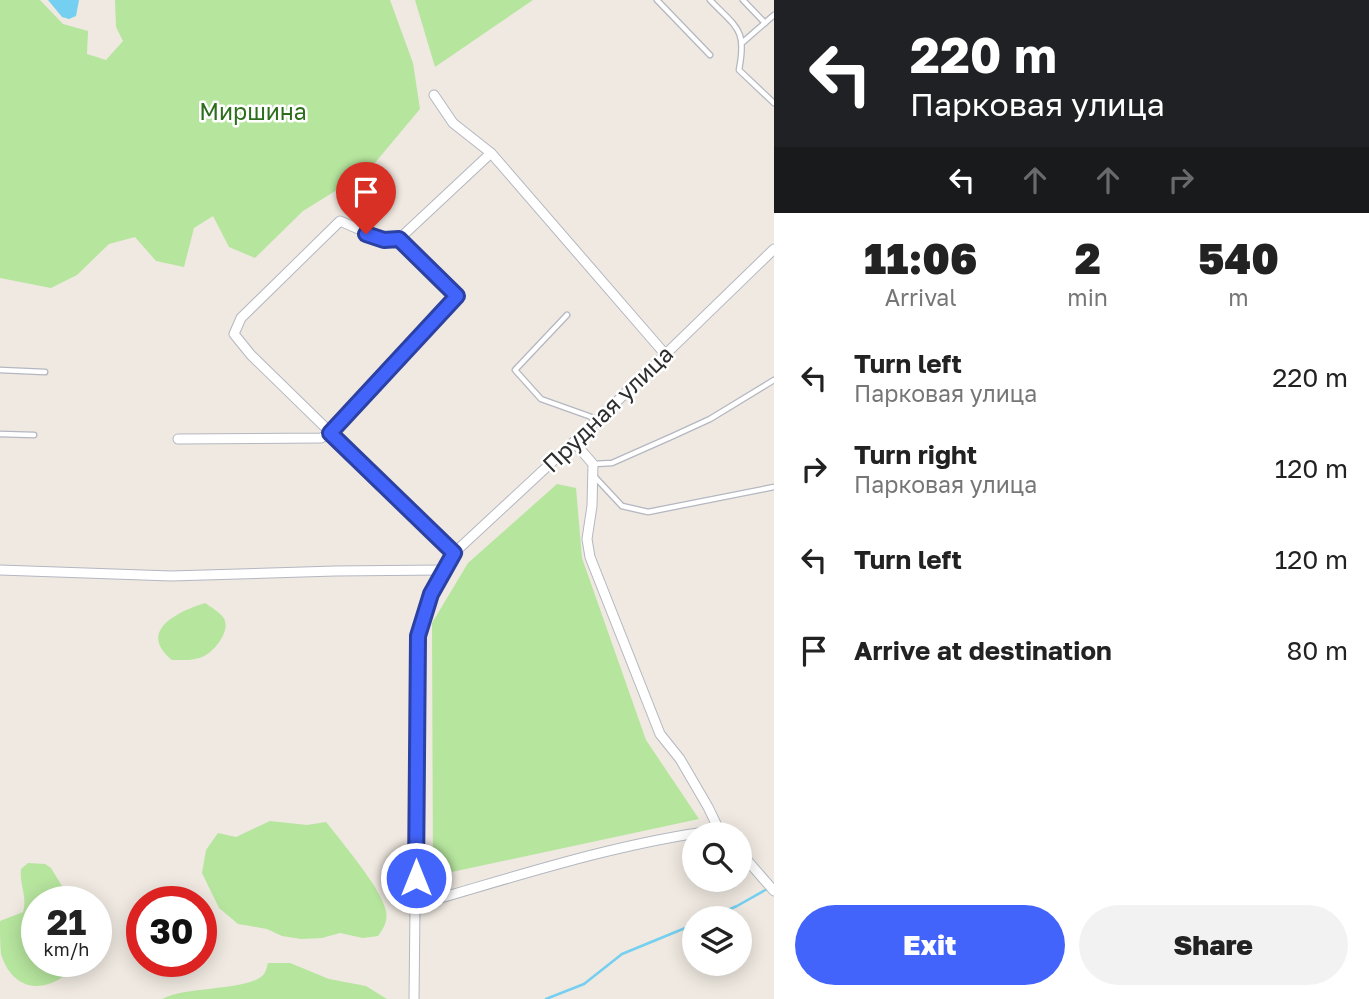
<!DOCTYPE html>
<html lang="en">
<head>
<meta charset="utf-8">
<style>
	:root { --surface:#fff; --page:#f2f2f2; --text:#222; --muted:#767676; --accent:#4264fb }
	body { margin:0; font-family:"Golos Text",sans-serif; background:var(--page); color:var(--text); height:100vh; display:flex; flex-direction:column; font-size:26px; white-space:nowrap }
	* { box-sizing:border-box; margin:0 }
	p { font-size:23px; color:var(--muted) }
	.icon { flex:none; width:38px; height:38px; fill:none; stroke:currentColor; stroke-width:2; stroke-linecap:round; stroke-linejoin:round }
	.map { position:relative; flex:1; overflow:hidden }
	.details { display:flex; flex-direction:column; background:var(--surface); width:595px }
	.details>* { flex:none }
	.guide { background:#202124; color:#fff; overflow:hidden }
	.controls { position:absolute; left:682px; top:822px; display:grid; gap:14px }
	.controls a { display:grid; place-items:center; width:70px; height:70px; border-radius:50%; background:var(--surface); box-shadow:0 4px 18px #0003; font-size:35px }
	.speed { position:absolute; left:21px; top:886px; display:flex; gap:14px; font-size:35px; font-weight:700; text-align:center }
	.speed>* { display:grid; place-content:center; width:91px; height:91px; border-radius:50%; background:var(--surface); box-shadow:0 4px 18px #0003; line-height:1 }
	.speed small { font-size:18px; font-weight:400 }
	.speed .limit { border:10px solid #d22; background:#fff; color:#111 }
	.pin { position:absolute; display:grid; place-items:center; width:60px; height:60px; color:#fff; margin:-72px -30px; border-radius:50% 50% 50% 0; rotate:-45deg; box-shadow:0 0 7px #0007 }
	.pin .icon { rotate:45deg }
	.me { position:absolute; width:77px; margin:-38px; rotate:0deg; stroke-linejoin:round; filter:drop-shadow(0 0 5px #0008) }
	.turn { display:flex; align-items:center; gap:24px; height:147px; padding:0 21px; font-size:32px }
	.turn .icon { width:91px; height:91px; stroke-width:2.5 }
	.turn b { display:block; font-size:49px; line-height:60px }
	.lanes { display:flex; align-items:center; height:66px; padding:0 21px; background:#0003; justify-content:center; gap:35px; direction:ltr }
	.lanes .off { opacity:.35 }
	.eta { display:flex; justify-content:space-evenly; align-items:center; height:119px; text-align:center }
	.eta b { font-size:42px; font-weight:800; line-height:49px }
	.primary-button { display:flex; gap:14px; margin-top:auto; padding:14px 21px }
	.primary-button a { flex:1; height:80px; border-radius:42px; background:var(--accent); color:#fff; font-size:28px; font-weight:800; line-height:80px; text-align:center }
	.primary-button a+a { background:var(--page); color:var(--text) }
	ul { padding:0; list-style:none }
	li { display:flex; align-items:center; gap:21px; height:91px; padding:0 21px }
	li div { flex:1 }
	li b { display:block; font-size:26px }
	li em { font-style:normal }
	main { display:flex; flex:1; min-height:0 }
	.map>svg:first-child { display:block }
	.green { fill:#b6e59e }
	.water { fill:#75cff0 }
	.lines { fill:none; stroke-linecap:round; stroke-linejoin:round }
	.stream { stroke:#75cff0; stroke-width:2.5 }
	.lane-casing { stroke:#b4b7c1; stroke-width:7 }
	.street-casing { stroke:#b4b7c1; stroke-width:11 }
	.lane { stroke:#fff; stroke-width:4.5 }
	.street { stroke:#fff; stroke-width:9 }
	.route-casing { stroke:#2b41a3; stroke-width:18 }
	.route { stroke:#4264fb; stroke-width:12 }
	.labels { text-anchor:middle; stroke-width:5; stroke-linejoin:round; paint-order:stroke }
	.park-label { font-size:23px; fill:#2c6e1b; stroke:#fff }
	.street-label { font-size:23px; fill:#2e2e2e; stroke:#fff }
</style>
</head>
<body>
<main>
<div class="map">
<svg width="774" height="999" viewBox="0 0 774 999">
	<rect width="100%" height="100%" fill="#efe9e1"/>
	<g class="green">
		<path d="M0,0H40L63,24L88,31L87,54L106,60L123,41L116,27L115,0H390L413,63L420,109L369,170L303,211L255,258L229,247L213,216L194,228L184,267L156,261L135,237L109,244L77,275L51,288L0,278Z"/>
		<path d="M415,0H533L435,67Z"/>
		<path d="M557,484L576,488L582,558L646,740L699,819L433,876L432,623L468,563Z"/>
		<path d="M205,603C211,607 219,612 223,617C232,629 216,649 206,655C196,661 183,660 172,660C136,630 180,611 205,603Z"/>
		<path d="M270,821L307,825L326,822L331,828C346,848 381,888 386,911C388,921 384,928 378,936L363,938L340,933L322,938L301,939L282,936L267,929L238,924L219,908L202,873L206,850L218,833L236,837Z"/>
		<path d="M28,863L45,864L51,868L65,891L78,901H37V961H79C55,993 15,998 1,954C0,944 0,931 0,921L23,912C28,898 19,884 21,869Z"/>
		<path d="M268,963H290L329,979L366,986L387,999H162C187,986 251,991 264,974C266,971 267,967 268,963Z"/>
	</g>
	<path class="water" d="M48,0H79L76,16L69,19L62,17Z"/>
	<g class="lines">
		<g class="stream">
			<path d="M707,919L737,906L767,889"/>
			<path d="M546,999L584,984L622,954L695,924"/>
		</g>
		<defs>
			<g id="lane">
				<path d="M657,0L710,55"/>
				<path d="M710,0C737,28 747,29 739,70L774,103"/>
				<path d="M743,0L765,23"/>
				<path d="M743,42L774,15"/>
				<path d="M567,315L515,370L541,399L597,419"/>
				<path d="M0,370L45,372"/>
				<path d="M0,434L34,435"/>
				<path d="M594,464L612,463L673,436L710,419L774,380"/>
				<path d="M593,475L622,506L648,512L774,487"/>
			</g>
			<g id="street">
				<path d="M434,95L453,123L491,153L665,354"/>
				<path d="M178,439L321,438L330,433L457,296L399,239"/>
				<path d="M574,442L593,464L592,506L587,539L590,557L660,734L680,759L708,807L719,830L724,835"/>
				<path d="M454,553L251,355L234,334L241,318L340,221L384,240L399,239L491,153"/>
				<path d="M0,570L171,576L335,571L443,570"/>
				<path d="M740,852L774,891"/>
				<path d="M416,905C515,877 616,843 719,830"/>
				<path d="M414,999L418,636L431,595L454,553L607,411L774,249"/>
			</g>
		</defs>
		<use href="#lane" class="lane-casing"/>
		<use href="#street" class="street-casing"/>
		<use href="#lane" class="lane"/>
		<use href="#street" class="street"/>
	</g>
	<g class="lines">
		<defs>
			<path id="route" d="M366,234L384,240L399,239L457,296L330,433L454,553L431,594L418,636L416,878"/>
		</defs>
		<use href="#route" class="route-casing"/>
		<use href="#route" class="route"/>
	</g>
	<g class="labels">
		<g class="park-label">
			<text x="253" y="120">Миршина</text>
		</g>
		<g class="street-label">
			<text transform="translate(608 409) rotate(-44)" y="8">Прудная улица</text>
		</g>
	</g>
</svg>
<div class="controls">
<a><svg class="icon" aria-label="search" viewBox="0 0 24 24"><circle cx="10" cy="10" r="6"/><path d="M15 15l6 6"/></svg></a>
<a><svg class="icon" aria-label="layers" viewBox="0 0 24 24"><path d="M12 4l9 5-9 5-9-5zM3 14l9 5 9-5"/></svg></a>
</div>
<div class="speed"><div>21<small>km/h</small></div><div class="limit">30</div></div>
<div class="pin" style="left:366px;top:234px;background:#d93025"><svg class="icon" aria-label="arrive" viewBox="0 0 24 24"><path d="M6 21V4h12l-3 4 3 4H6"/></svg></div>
<svg class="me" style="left:416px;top:878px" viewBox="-20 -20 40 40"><circle r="17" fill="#4264fb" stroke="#fff" stroke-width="3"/><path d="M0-11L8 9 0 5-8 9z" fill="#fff"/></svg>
</div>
<section class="details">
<div class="guide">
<div class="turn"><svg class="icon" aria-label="left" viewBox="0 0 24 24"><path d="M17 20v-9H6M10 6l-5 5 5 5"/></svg><div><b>220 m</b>Парковая улица</div></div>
<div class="lanes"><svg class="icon" aria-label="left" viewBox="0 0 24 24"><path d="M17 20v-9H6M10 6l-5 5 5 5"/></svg><svg class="icon off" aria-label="ahead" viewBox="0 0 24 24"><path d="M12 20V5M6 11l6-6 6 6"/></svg><svg class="icon off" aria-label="ahead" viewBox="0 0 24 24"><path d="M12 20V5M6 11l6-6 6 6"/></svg><svg class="icon off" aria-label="right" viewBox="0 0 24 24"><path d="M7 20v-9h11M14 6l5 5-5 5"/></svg></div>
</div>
<div class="eta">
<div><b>11:06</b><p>Arrival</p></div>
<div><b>2</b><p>min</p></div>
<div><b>540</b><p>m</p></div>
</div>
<ul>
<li><svg class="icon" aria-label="left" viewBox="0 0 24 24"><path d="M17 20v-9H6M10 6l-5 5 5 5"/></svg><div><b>Turn left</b><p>Парковая улица</p></div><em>220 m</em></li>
<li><svg class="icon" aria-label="right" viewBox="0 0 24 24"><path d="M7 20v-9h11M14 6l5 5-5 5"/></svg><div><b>Turn right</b><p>Парковая улица</p></div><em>120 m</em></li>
<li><svg class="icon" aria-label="left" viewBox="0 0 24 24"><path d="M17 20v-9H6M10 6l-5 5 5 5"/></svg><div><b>Turn left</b></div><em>120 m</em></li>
<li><svg class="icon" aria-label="arrive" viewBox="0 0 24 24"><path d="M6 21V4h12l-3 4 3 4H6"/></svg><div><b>Arrive at destination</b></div><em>80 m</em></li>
</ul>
<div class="primary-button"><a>Exit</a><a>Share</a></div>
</section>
</main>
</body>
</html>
